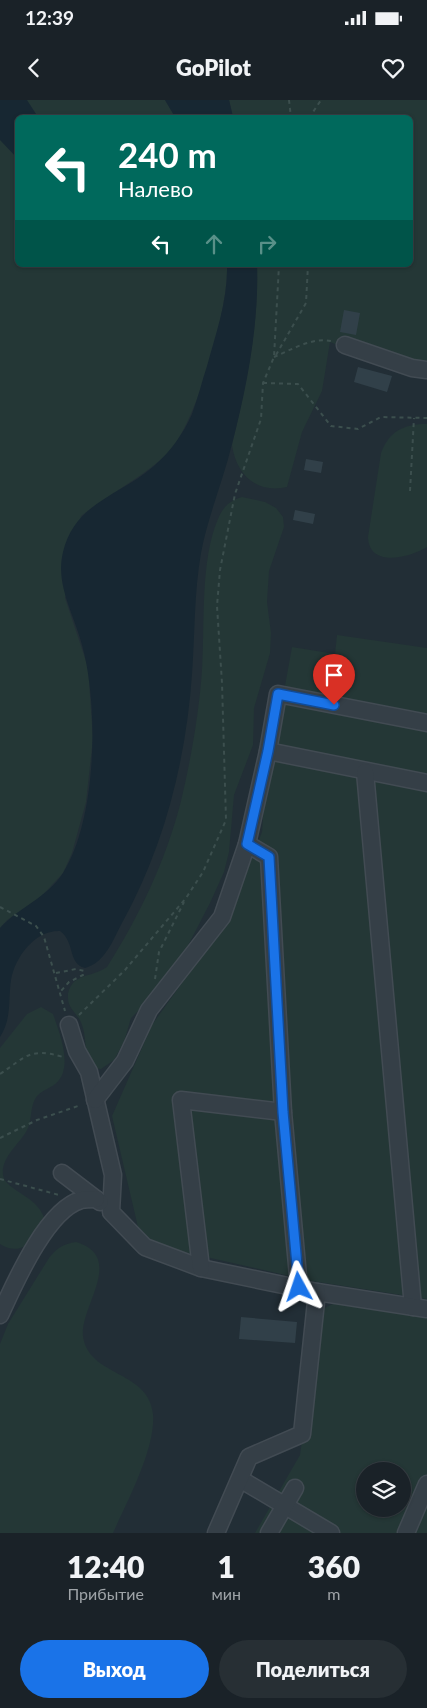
<!DOCTYPE html>
<html lang="ru">
<head>
<meta charset="utf-8">
<style>
	:root { --surface:#1a2228; --page:#272f34; --text:#f1f3f6; --muted:#9fa4a8; --line:#383f45; --accent:#1a73e8 }
	body { margin:0; font-family:Lato,sans-serif; background:var(--page); color:var(--text); height:100vh; display:flex; flex-direction:column; font-size:19px; white-space:nowrap }
	* { box-sizing:border-box; margin:0 }
	p { font-size:16px; color:var(--muted) }
	.icon { flex:none; width:28px; height:28px; fill:none; stroke:currentColor; stroke-width:2; stroke-linecap:round; stroke-linejoin:round }
	.map { position:relative; height:1433px; overflow:hidden }
	.side { display:flex; flex-direction:column; background:var(--surface); flex:1 }
	.side>* { flex:none }
	.hud { position:absolute; left:15px; top:15px; width:398px; height:152px; border-radius:8px; box-shadow:0 1px 4px #0004,0 0 0 1px var(--line); background:#00695c; color:#fff; overflow:hidden }
	.buttons { position:absolute; left:356px; top:1362px; display:grid; gap:10px }
	.buttons a { display:grid; place-items:center; width:55px; height:55px; border-radius:50%; background:var(--surface); box-shadow:0 1px 4px #0004,0 0 0 1px var(--line); font-size:25px }
	.pin { position:absolute; display:grid; place-items:center; width:42px; height:42px; color:#fff; margin:-51px -21px; border-radius:50% 50% 50% 0; rotate:-45deg; box-shadow:0 0 5px #0007 }
	.pin .icon { rotate:45deg }
	.me { position:absolute; width:55px; margin:-28px; rotate:355deg; stroke-linejoin:round; filter:drop-shadow(0 0 4px #0008) }
	.turn { display:flex; align-items:center; gap:18px; height:105px; padding:0 20px; font-size:22px }
	.turn .icon { width:65px; height:65px; stroke-width:2.5 }
	.turn b { display:block; font-size:35px; line-height:42px }
	.lanes { display:flex; align-items:center; height:48px; padding:0 20px; background:#0003; justify-content:center; gap:25px; direction:ltr }
	.lanes .off { opacity:.35 }
	.eta { display:flex; justify-content:space-evenly; align-items:center; height:85px; text-align:center }
	.eta b { font-size:30px; font-weight:800; line-height:35px }
	.primary-button { display:flex; gap:10px; margin-top:auto; padding:10px 20px }
	.primary-button a { flex:1; height:58px; border-radius:30px; background:var(--accent); color:#fff; font-size:20px; font-weight:800; line-height:58px; text-align:center }
	.primary-button a+a { background:var(--page); color:var(--text) }
	.status { display:flex; justify-content:space-between; align-items:center; height:35px; padding:0 25px; background:var(--surface); direction:ltr }
	.status svg { height:14px; fill:currentColor }
	header { display:flex; justify-content:space-between; align-items:center; height:65px; padding:0 20px; background:var(--surface); font-size:22px; font-weight:800 }
	.map>svg:first-child { display:block }
	.green { fill:#243736; fill-rule:evenodd }
	.water { fill:#172732 }
	.building { fill:#314049 }
	.lines { fill:none; stroke-linecap:round; stroke-linejoin:round }
	.minor-casing { stroke:#424b53; stroke-width:19 }
	.path { stroke:#3c4f4e; stroke-width:2; stroke-dasharray:4 4; stroke-linecap:butt }
	.minor { stroke:#353f47; stroke-width:16 }
	.route-casing { stroke:#114b97; stroke-width:12 }
	.route { stroke:#1a73e8; stroke-width:9 }
</style>
</head>
<body>
<div class="status"><b>12:39</b><svg viewBox="0 0 49 12"><path d="M0 12V9h3v3zM5 12V6h3v6zM10 12V3h3v9zM15 12V0h3v12zM26 1h20v11H26zM47 4h2v5h-2z"/></svg></div>
<header><svg class="icon" aria-label="back" viewBox="0 0 24 24"><path d="M15 5l-7 7 7 7"/></svg>GoPilot<svg class="icon" aria-label="heart" viewBox="0 0 24 24"><path d="M12 20l-8-8c-3-5 5-10 8-4 3-6 11-1 8 4z"/></svg></header>
<div class="map">
<svg width="427" height="1433" viewBox="0 0 427 1433">
	<rect width="100%" height="100%" fill="#222e36"/>
	<g class="green">
		<path d="M0,0H165L175,17L18,18V165H227C229,207 197,323 168,353C142,378 109,394 81,416L65,498L88,567L93,639L86,702L72,753L63,773L38,800L7,820L0,828Z"/>
		<path d="M229,0H427V274L360,254L330,242L322,291L302,332L287,387C256,394 236,374 232,345C246,285 259,226 257,165H410V18L233,17Z"/>
		<path d="M427,324V447C409,458 369,468 368,437L381,353C389,331 404,324 427,324Z"/>
		<path d="M242,397L265,402L276,408L283,417L284,427L269,471L267,502L271,533L270,553L254,608L253,645L234,695L229,752L224,772L210,803L182,857L148,901L131,918L124,942L114,960L101,969L94,968C82,953 88,942 82,925C79,915 68,909 68,898C67,892 71,884 75,881C84,874 96,875 107,867C140,815 166,760 181,701C191,659 199,613 202,570C205,525 200,460 218,419C223,407 229,401 242,397Z"/>
		<path d="M337,535L427,548V674L274,647L292,547L335,554Z"/>
		<path d="M267,659L427,690V1199L312,1181L153,1145L138,1127L112,1016L152,925L227,820L262,732Z"/>
		<path d="M41,907L53,914C59,931 72,964 59,980C53,988 43,989 37,996C29,1006 33,1021 26,1032C18,1045 1,1058 3,1075C5,1092 42,1095 46,1125C34,1141 21,1157 0,1144V948L27,914Z"/>
		<path d="M76,1142C126,1157 80,1206 83,1236C88,1277 149,1270 153,1314C156,1348 127,1402 113,1433H0V1244L8,1224L49,1158C57,1148 63,1144 76,1142Z"/>
		<path d="M335,1203L427,1214V1433H255L300,1355L320,1210ZM365,1371H402V1409H365Z"/>
	</g>
	<g class="water">
		<path d="M0,0H27L38,17L18,18L17,58L0,40Z"/>
		<path d="M165,0H229L233,17H175Z"/>
		<path d="M227,165H257C259,225 247,286 232,344C223,381 208,416 201,453C194,493 195,534 192,574C186,661 164,747 122,823C113,840 105,863 85,868C67,863 76,843 60,831C35,830 15,857 11,880C8,901 12,918 0,937V828C19,807 47,798 63,773C97,719 99,605 82,545C74,514 55,485 63,452C75,402 120,396 154,366C170,352 184,333 192,314C198,298 202,281 207,266C216,233 228,200 227,165Z"/>
	</g>
	<g class="building">
		<path d="M344,210L360,213L356,235L340,232Z"/>
		<path d="M358,267L392,276L387,292L354,282Z"/>
		<path d="M306,359L323,362L321,373L304,370Z"/>
		<path d="M295,410L315,414L313,424L293,420Z"/>
		<path d="M241,1217L297,1222L295,1243L239,1239Z"/>
	</g>
	<g class="lines">
		<defs>
			<g id="minor">
				<path d="M345,245L412,268L427,270"/>
				<path d="M268,651L427,683"/>
				<path d="M365,672L413,1207"/>
				<path d="M247,744L269,757L283,1012L299,1187"/>
				<path d="M69,925L77,951L89,972L113,1075L111,1112L145,1147L201,1168L317,1192L427,1209"/>
				<path d="M95,1000L125,961L149,910L222,817L247,744L268,651L278,594L427,623"/>
				<path d="M62,1073L100,1102"/>
				<path d="M201,1168L181,1000L283,1012"/>
				<path d="M0,1215C14,1185 46,1110 81,1100C86,1099 92,1099 96,1099"/>
				<path d="M240,1379L331,1433"/>
				<path d="M216,1433L249,1357L302,1334L317,1192"/>
				<path d="M269,1433L295,1388"/>
				<path d="M406,1433L427,1384"/>
			</g>
		</defs>
		<use href="#minor" class="minor-casing"/>
		<g class="path">
			<path d="M289,0L291,18"/>
			<path d="M309,18L321,0"/>
			<path d="M276,255L306,203L308,165"/>
			<path d="M274,257C291,250 312,237 331,241"/>
			<path d="M263,283L298,284L331,326L358,329L381,317L427,318"/>
			<path d="M410,391L414,318"/>
			<path d="M0,807L36,826L44,837L65,911"/>
			<path d="M56,873L76,869L84,871L83,875L69,882L61,891"/>
			<path d="M155,879L159,852L184,802"/>
			<path d="M79,915L125,870L186,798L203,772L226,720L222,583L217,506L220,470L235,394L261,319L263,283L274,257L279,165"/>
			<path d="M0,974C26,957 29,947 63,957"/>
			<path d="M0,1038L37,1020L81,1005"/>
			<path d="M0,1079L59,1095"/>
		</g>
		<use href="#minor" class="minor"/>
	</g>
	<g class="lines">
		<defs>
			<path id="route" d="M299,1187L283,1012L269,757L247,744L268,651L278,594L334,605"/>
		</defs>
		<use href="#route" class="route-casing"/>
		<use href="#route" class="route"/>
	</g>
</svg>
<div class="buttons">
<a><svg class="icon" aria-label="layers" viewBox="0 0 24 24"><path d="M12 4l9 5-9 5-9-5zM3 14l9 5 9-5"/></svg></a>
</div>
<div class="pin" style="left:334px;top:605px;background:#d93025"><svg class="icon" aria-label="arrive" viewBox="0 0 24 24"><path d="M6 21V4h12l-3 4 3 4H6"/></svg></div>
<svg class="me" style="left:299px;top:1187px" viewBox="-20 -20 40 40"><path d="M0-17L14 15 0 8-14 15z" fill="#1a73e8" stroke="#fff" stroke-width="4"/></svg>
<div class="hud">
<div class="turn"><svg class="icon" aria-label="left" viewBox="0 0 24 24"><path d="M17 20v-9H6M10 6l-5 5 5 5"/></svg><div><b>240 m</b>Налево</div></div>
<div class="lanes"><svg class="icon" aria-label="left" viewBox="0 0 24 24"><path d="M17 20v-9H6M10 6l-5 5 5 5"/></svg><svg class="icon off" aria-label="ahead" viewBox="0 0 24 24"><path d="M12 20V5M6 11l6-6 6 6"/></svg><svg class="icon off" aria-label="right" viewBox="0 0 24 24"><path d="M7 20v-9h11M14 6l5 5-5 5"/></svg></div>
</div>
</div>
<section class="side">
<div class="eta">
<div><b>12:40</b><p>Прибытие</p></div>
<div><b>1</b><p>мин</p></div>
<div><b>360</b><p>m</p></div>
</div>
<div class="primary-button"><a>Выход</a><a>Поделиться</a></div>
</section>
</body>
</html>
